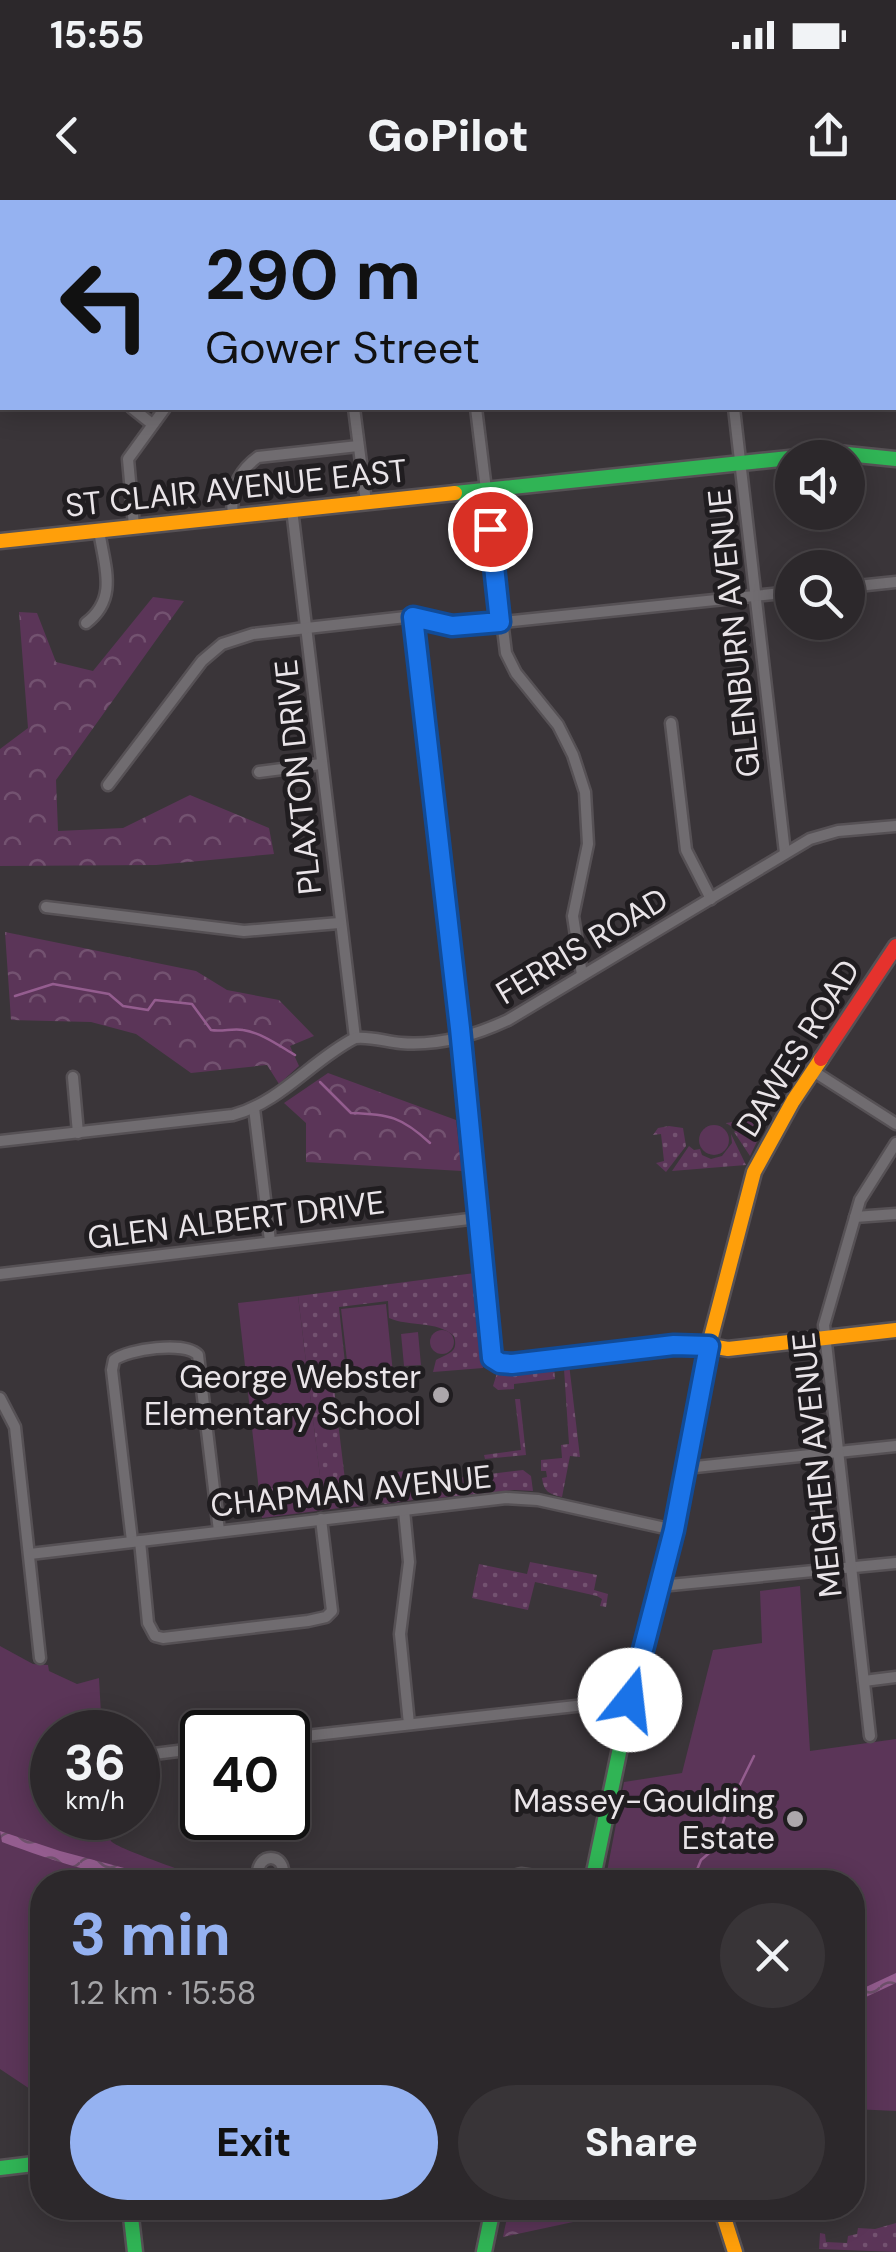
<!DOCTYPE html>
<html lang="en">
<head>
<meta charset="utf-8">
<style>
	:root { --surface:#2c282b; --page:#383437; --text:#f1f3f6; --muted:#a6a6a9; --line:#484447; --accent:#95b2f1 }
	body { margin:0; font-family:"DM Sans",sans-serif; background:var(--page); color:var(--text); height:100vh; display:flex; flex-direction:column; font-size:38px; white-space:nowrap }
	* { box-sizing:border-box; margin:0 }
	p { font-size:32px; color:var(--muted) }
	.icon { flex:none; width:55px; height:55px; fill:none; stroke:currentColor; stroke-width:2; stroke-linecap:round; stroke-linejoin:round }
	.map { position:relative; flex:1; overflow:hidden }
	.details { position:absolute; left:30px; top:1670px; width:835px; height:350px; display:flex; flex-direction:column; background:var(--surface); border-radius:40px; box-shadow:0 5px 25px #0003,0 0 0 2px var(--line) }
	.details>* { flex:none }
	.top-card { position:absolute; left:0px; top:0px; width:898px; height:210px; box-shadow:0 5px 25px #0003,0 0 0 2px var(--line); background:#95b2f1; color:#111; overflow:hidden }
	.tools { position:absolute; left:775px; top:240px; display:grid; gap:20px }
	.tools a { display:grid; place-items:center; width:90px; height:90px; border-radius:50%; background:var(--surface); box-shadow:0 5px 25px #0003,0 0 0 2px var(--line); font-size:50px }
	.speed { position:absolute; left:30px; top:1510px; display:flex; gap:20px; font-size:50px; font-weight:700; text-align:center }
	.speed>* { display:grid; place-content:center; width:130px; height:130px; border-radius:50%; background:var(--surface); box-shadow:0 5px 25px #0003,0 0 0 2px var(--line); line-height:1 }
	.speed small { font-size:25px; font-weight:400 }
	.speed .limit { border:5px solid #111; border-radius:15px; background:#fff; color:#111 }
	.pin { position:absolute; display:grid; place-items:center; width:85px; height:85px; color:#fff; margin:-42px; border:5px solid #fff; border-radius:50%; box-shadow:0 2px 10px #0007 }
	.me { position:absolute; width:110px; margin:-55px; rotate:16deg; stroke-linejoin:round; filter:drop-shadow(0 0 8px #0008) }
	.turn { display:flex; align-items:center; gap:35px; height:210px; padding:0 40px; font-size:45px }
	.turn .icon { width:130px; height:130px; stroke-width:2.5 }
	.turn b { display:block; font-size:70px; line-height:85px }
	.round { display:grid; place-items:center; flex:none; width:105px; height:105px; border-radius:52px; background:var(--page) }
	.head { display:flex; align-items:center; justify-content:space-between; height:170px; padding:0 40px }
	h1 { font-size:60px; font-weight:800; line-height:75px; color:var(--accent) }
	.action { display:flex; gap:20px; margin-top:auto; padding:20px 40px }
	.action a { flex:1; height:115px; border-radius:60px; background:var(--accent); color:#111; font-size:40px; font-weight:800; line-height:115px; text-align:center }
	.action a+a { background:var(--page); color:var(--text) }
	.status { display:flex; justify-content:space-between; align-items:center; height:70px; padding:0 50px; background:var(--surface); direction:ltr }
	.status svg { height:28px; fill:currentColor }
	header { display:flex; justify-content:space-between; align-items:center; height:130px; padding:0 40px; background:var(--surface); font-size:45px; font-weight:800 }
	.map>svg:first-child { display:block }
	.grass { fill:url(#grass-dots) }
	.forest { fill:url(#forest-crowns) }
	.park { fill:#5b3558 }
	.water { fill:url(#water-waves) }
	.lines { fill:none; stroke-linecap:round; stroke-linejoin:round }
	.stream { stroke:#945d8f; stroke-width:2.5 }
	.street-casing { stroke:#565155; stroke-width:15 }
	.fast-casing { stroke:#565155; stroke-width:19 }
	.slow-casing { stroke:#565155; stroke-width:19 }
	.jam-casing { stroke:#565155; stroke-width:19 }
	.street { stroke:#706c70; stroke-width:10 }
	.fast { stroke:#30b455; stroke-width:14 }
	.slow { stroke:#ff9f0a; stroke-width:14 }
	.jam { stroke:#e5322d; stroke-width:14 }
	.route-casing { stroke:#114b97; stroke-width:25 }
	.route { stroke:#1a73e8; stroke-width:18 }
	.poi-dot { fill:#aca7ab; stroke:#201d20; stroke-width:4 }
	.labels { text-anchor:middle; stroke-width:10; stroke-linejoin:round; paint-order:stroke }
	.street-label { font-size:32px; fill:#e9e4e8; stroke:#201d20 }
	.poi-label { font-size:32px; fill:#e9e4e8; stroke:#201d20; text-anchor:end }
</style>
</head>
<body>
<div class="status"><b>15:55</b><svg viewBox="0 0 49 12"><path d="M0 12V9h3v3zM5 12V6h3v6zM10 12V3h3v9zM15 12V0h3v12zM26 1h20v11H26zM47 4h2v5h-2z"/></svg></div>
<header><svg class="icon" aria-label="back" viewBox="0 0 24 24"><path d="M15 5l-7 7 7 7"/></svg>GoPilot<svg class="icon" aria-label="share" viewBox="0 0 24 24"><path d="M12 15V3M7 8l5-5 5 5M5 13v7h14v-7"/></svg></header>
<div class="map">
<svg width="896" height="2052" viewBox="0 0 896 2052">
	<defs>
		<pattern id="grass-dots" width="8" height="8" patternUnits="userSpaceOnUse" patternTransform="scale(2.5)"><rect width="8" height="8" fill="#5b3558"/><path d="M2 2h.1M6 6h.1" fill="none" stroke="#735270" stroke-width="1.8" stroke-linecap="round"/></pattern>
		<pattern id="forest-crowns" width="20" height="18" patternUnits="userSpaceOnUse" patternTransform="scale(2.5)"><rect width="20" height="18" fill="#5b3558"/><path d="M2 6a3 3 0 1 1 6 0M12 15a3 3 0 1 1 6 0" fill="none" stroke="#735270"/></pattern>
		<pattern id="water-waves" width="16" height="10" patternUnits="userSpaceOnUse" patternTransform="scale(2.5)"><rect width="16" height="10" fill="#945d8f"/><path d="M0 5q4-4 8 0t8 0" fill="none" stroke="#6d506a"/></pattern>
	</defs>
	<rect width="100%" height="100%" fill="#3a3539"/>
	<g class="grass">
		<path d="M760,918L767,921L750,956L734,932L737,930L726,923Z"/>
		<path d="M669,926L683,928L686,946L666,972L656,963L664,961L661,934L653,935L658,928Z"/>
		<path d="M731,934L746,965L672,971L689,946L694,950L700,949L702,955L711,959L722,956L732,943Z"/>
		<path d="M475,1073L483,1168L433,1172L436,1160C448,1153 459,1153 454,1136C436,1120 409,1127 389,1118L388,1101L339,1107L345,1163L339,1177L333,1180L345,1280L347,1293L363,1292L368,1299L364,1306L340,1308L334,1278L320,1277L298,1096Z"/>
		<path d="M569,1164L580,1257L570,1256L562,1297C549,1294 544,1292 542,1278L547,1277L546,1271H541V1260L562,1258L561,1245L569,1244L564,1169L565,1165Z"/>
		<path d="M554,1166L555,1179L514,1184V1189L498,1190L493,1186L497,1173Z"/>
		<path d="M515,1199H520L526,1255L485,1259L484,1255L521,1250Z"/>
		<path d="M523,1270L531,1276L533,1291L514,1290L438,1298L435,1287L442,1280Z"/>
		<path d="M406,1271L413,1300L385,1304L380,1301L378,1292L390,1288L388,1273Z"/>
		<path d="M530,1362L597,1375L594,1390L608,1394L606,1407L600,1406L602,1399L597,1396L535,1382L528,1410L472,1398L479,1364L527,1374Z"/>
		<path d="M896,2023V2052L819,2049L820,2033L825,2034L826,2042L847,2043L848,2036L857,2034L858,2028L875,2029Z"/>
	</g>
	<g class="forest">
		<path d="M153,397L184,401L56,580L58,631L123,628L190,595L269,628L274,654L156,665L0,666V549L28,528L19,412L37,413L56,462L93,471Z"/>
		<path d="M5,732L196,771L227,790L279,800L314,836L290,846L299,866L279,884L267,865L191,873L136,834L91,822L11,820Z"/>
		<path d="M328,873L456,920L462,971L306,962V923L284,903Z"/>
		<path d="M509,2008H609L601,2016L503,2037Z"/>
	</g>
	<g class="park">
		<circle cx="714" cy="940" r="15"/>
		<path d="M298,1096L320,1276L334,1278L340,1308L262,1318L238,1103Z"/>
		<path d="M386,1104L393,1173L349,1178L341,1109Z"/>
		<circle cx="442" cy="1142" r="12"/>
		<path d="M418,1132L421,1165L404,1166L401,1134Z"/>
		<path d="M800,1386L810,1551L896,1539V1911L853,1909L852,1682H605L624,1582L682,1573L713,1450L762,1443L760,1391Z"/>
		<path d="M0,1446L33,1464L48,1465L49,1471L77,1484L99,1478L102,1532H52V1618H110C109,1625 107,1635 111,1641C115,1648 205,1679 218,1682H42V1897L0,1869Z"/>
	</g>
	<g class="water">
		<circle cx="274" cy="1299" r="11"/>
		<path d="M0,1631L60,1651L177,1682C118,1683 56,1662 2,1642Z"/>
		<path d="M896,1773V1783L853,1803V1793Z"/>
	</g>
	<g class="lines">
		<g class="stream">
			<path d="M15,796L53,784L109,794L123,806L148,810L155,800L192,804L211,830C222,832 233,828 243,830C262,833 278,845 295,855"/>
			<path d="M320,882L351,913C389,914 402,917 430,943"/>
			<path d="M692,1682L701,1660L715,1648L726,1613L754,1556"/>
		</g>
		<defs>
			<g id="street">
				<path d="M241,0L244,2"/>
				<path d="M266,0L269,2"/>
				<path d="M451,0V2"/>
				<path d="M709,0V2"/>
				<path d="M199,2L201,0"/>
				<path d="M326,2L328,0"/>
				<path d="M895,22H896"/>
				<path d="M895,133H896"/>
				<path d="M132,208L152,224"/>
				<path d="M354,208L366,302"/>
				<path d="M476,208L506,453L516,473L558,525L573,555L585,592L588,644L573,716L582,775"/>
				<path d="M734,208L785,653"/>
				<path d="M292,309L355,838"/>
				<path d="M233,316C230,291 237,272 258,257L358,246"/>
				<path d="M134,326L128,259L165,208"/>
				<path d="M848,387L896,382"/>
				<path d="M86,423C119,398 104,366 99,330"/>
				<path d="M671,523L686,650L711,699"/>
				<path d="M259,572L321,564"/>
				<path d="M108,585L202,461L222,444L253,434L406,417L465,426L792,392"/>
				<path d="M46,707L244,731L339,723"/>
				<path d="M813,871L896,924"/>
				<path d="M73,877L78,933"/>
				<path d="M254,908L270,1041"/>
				<path d="M0,941L233,915C281,902 312,860 355,838C371,836 386,842 401,843C438,846 476,835 508,820L810,639L838,631L896,626"/>
				<path d="M855,1017L896,1014"/>
				<path d="M0,1074L478,1018"/>
				<path d="M0,1198L15,1227L40,1458"/>
				<path d="M686,1268L896,1246"/>
				<path d="M404,1310L409,1362L400,1434L409,1524"/>
				<path d="M132,1341L112,1170L114,1160C128,1149 185,1141 198,1155L219,1331"/>
				<path d="M140,1341L148,1423L155,1436L163,1438L308,1421L326,1417L332,1411L321,1319"/>
				<path d="M30,1354L506,1298L538,1300L674,1330"/>
				<path d="M660,1386L896,1363"/>
				<path d="M864,1481L896,1477"/>
				<path d="M870,1536L824,1125L860,1000L896,943"/>
				<path d="M288,1538L630,1500"/>
				<path d="M138,1556L202,1548"/>
				<path d="M265,1682L258,1676C256,1652 286,1652 283,1676L276,1682"/>
				<path d="M488,1682L521,1674L574,1682"/>
			</g>
			<g id="fast">
				<path d="M455,293L837,253L896,259"/>
				<path d="M413,417L495,1162L506,1163"/>
				<path d="M592,1682L630,1500L674,1330L695,1220"/>
				<path d="M0,1968L42,1963"/>
				<path d="M130,2008L135,2052"/>
				<path d="M484,2052L493,2008"/>
			</g>
			<g id="slow">
				<path d="M0,341L455,293"/>
				<path d="M506,1163L673,1145L699,1144L728,1149L896,1130"/>
				<path d="M695,1220L711,1137L754,972L793,901L821,859"/>
				<path d="M721,2008L735,2052"/>
			</g>
			<path id="jam" d="M821,859L896,746"/>
		</defs>
		<use href="#street" class="street-casing"/>
		<use href="#fast" class="fast-casing"/>
		<use href="#slow" class="slow-casing"/>
		<use href="#jam" class="jam-casing"/>
		<use href="#street" class="street"/>
		<use href="#fast" class="fast"/>
		<use href="#slow" class="slow"/>
		<use href="#jam" class="jam"/>
	</g>
	<g class="lines">
		<defs>
			<path id="route" d="M490,329L500,422L452,426L413,417L460,828L492,1158L500,1163L512,1164L674,1145L709,1146L674,1330L630,1500"/>
		</defs>
		<use href="#route" class="route-casing"/>
		<use href="#route" class="route"/>
	</g>
	<g class="poi-dot">
		<circle cx="441" cy="1195" r="10"/>
		<circle cx="795" cy="1619" r="10"/>
	</g>
	<g class="labels">
		<g class="street-label">
			<text transform="translate(236 288) rotate(-6)" y="11">ST CLAIR AVENUE EAST</text>
			<text transform="translate(734 433) rotate(-96)" y="11">GLENBURN AVENUE</text>
			<text transform="translate(298 577) rotate(-96)" y="11">PLAXTON DRIVE</text>
			<text transform="translate(582 746) rotate(-31)" y="11">FERRIS ROAD</text>
			<text transform="translate(798 848) rotate(-58)" y="11">DAWES ROAD</text>
			<text transform="translate(236 1020) rotate(-7)" y="11">GLEN ALBERT DRIVE</text>
			<text transform="translate(817 1265) rotate(-96)" y="11">MEIGHEN AVENUE</text>
			<text transform="translate(351 1291) rotate(-6)" y="11">CHAPMAN AVENUE</text>
		</g>
		<g class="poi-label">
			<text x="421" y="1188">George Webster<tspan x="421" dy="37">Elementary School</tspan></text>
			<text x="775" y="1612">Massey-Goulding<tspan x="775" dy="37">Estate</tspan></text>
		</g>
	</g>
</svg>
<div class="tools">
<a><svg class="icon" aria-label="sound" viewBox="0 0 24 24"><path d="M4 9h4l5-4v14l-5-4H4zM17 9q2 3 0 6"/></svg></a>
<a><svg class="icon" aria-label="search" viewBox="0 0 24 24"><circle cx="10" cy="10" r="6"/><path d="M15 15l6 6"/></svg></a>
</div>
<div class="speed"><div>36<small>km/h</small></div><div class="limit">40</div></div>
<div class="pin" style="left:490px;top:329px;background:#d93025"><svg class="icon" aria-label="arrive" viewBox="0 0 24 24"><path d="M6 21V4h12l-3 4 3 4H6"/></svg></div>
<svg class="me" style="left:630px;top:1500px" viewBox="-20 -20 40 40"><circle r="19" fill="#fff"/><path d="M0-13L10 11 0 6-10 11z" fill="#1a73e8"/></svg>
<div class="top-card">
<div class="turn"><svg class="icon" aria-label="left" viewBox="0 0 24 24"><path d="M17 20v-9H6M10 6l-5 5 5 5"/></svg><div><b>290 m</b>Gower Street</div></div>
</div>
<section class="details">
<div class="head"><div><h1>3 min</h1><p>1.2 km · 15:58</p></div><a class="round"><svg class="icon" aria-label="close" viewBox="0 0 24 24"><path d="M6 6l12 12M18 6L6 18"/></svg></a></div>
<div class="action"><a>Exit</a><a>Share</a></div>
</section>
</div>
</body>
</html>
